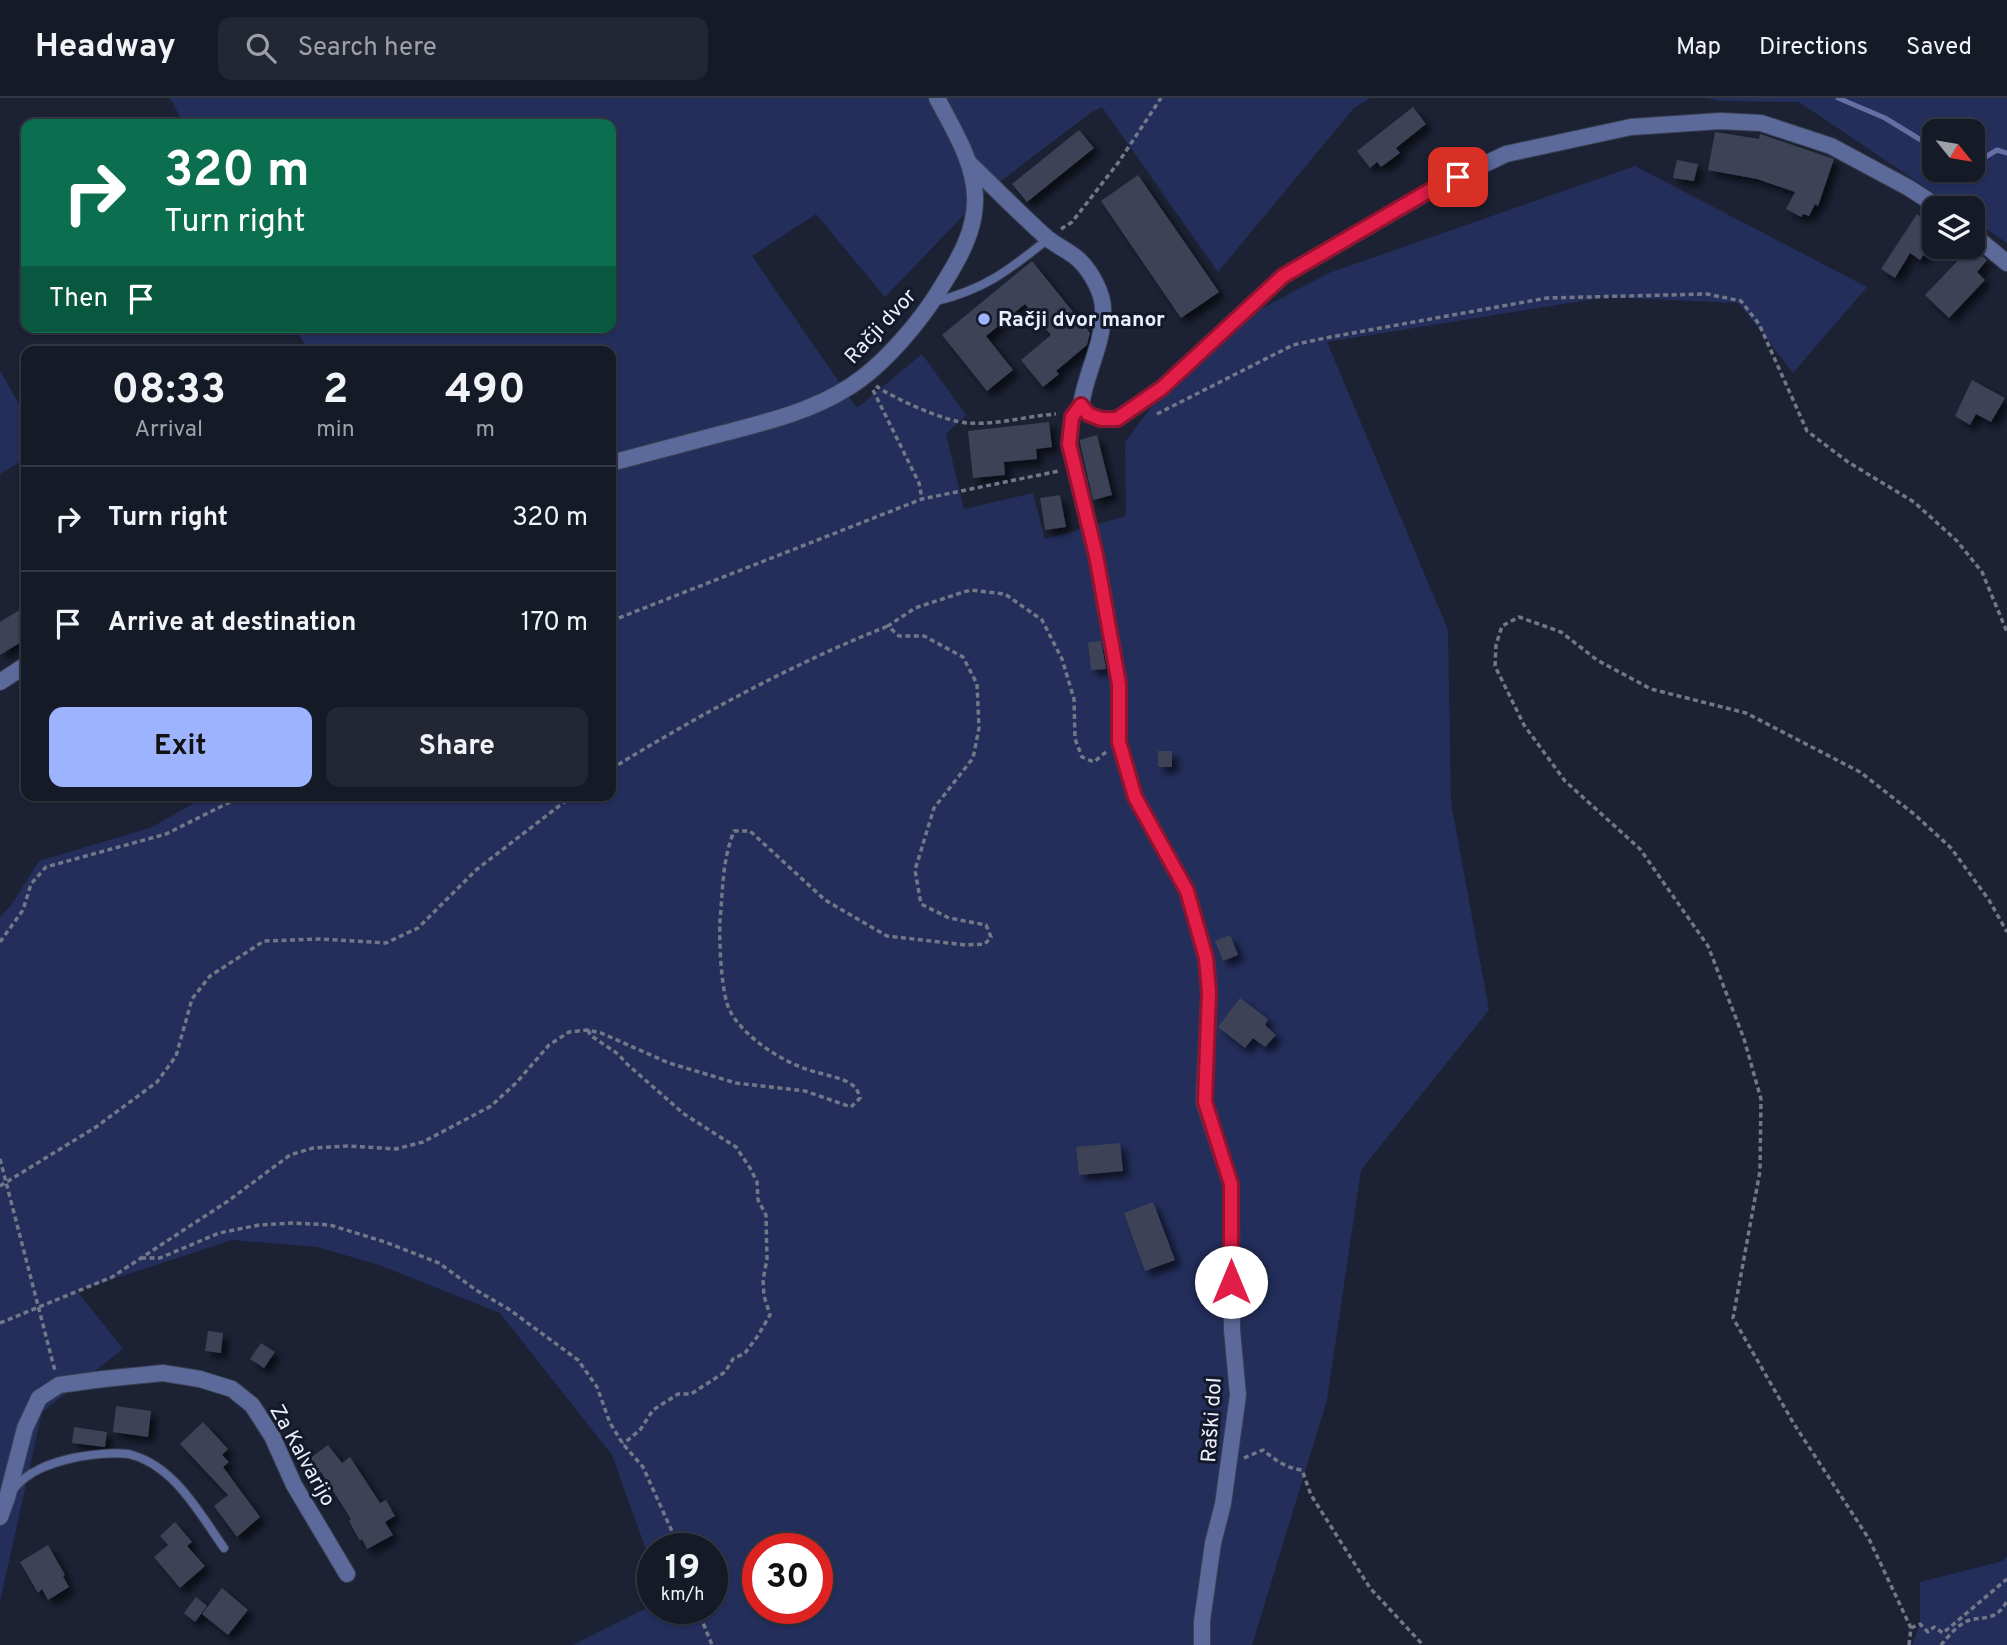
<!DOCTYPE html>
<html lang="en">
<head>
<meta charset="utf-8">
<style>
	:root { --surface:#151a27; --page:#222733; --text:#f1f3f6; --muted:#9da1a7; --line:#343844; --accent:#9eb3fd }
	body { margin:0; font-family:Overpass,sans-serif; background:var(--page); color:var(--text); height:100vh; display:flex; flex-direction:column; font-size:26px; white-space:nowrap }
	* { box-sizing:border-box; margin:0 }
	p { font-size:23px; color:var(--muted) }
	.icon { flex:none; width:38px; height:38px; fill:none; stroke:currentColor; stroke-width:2; stroke-linecap:round; stroke-linejoin:round }
	.map { position:relative; flex:1; overflow:hidden }
	.details { position:absolute; left:21px; top:248px; width:595px; height:455px; display:flex; flex-direction:column; background:var(--surface); border-radius:14px; box-shadow:0 2px 5px #0004,0 0 0 2px var(--line) }
	.details>* { flex:none }
	.guide { position:absolute; left:21px; top:21px; width:595px; height:214px; border-radius:14px; box-shadow:0 2px 5px #0004,0 0 0 2px var(--line); background:#0b6e4f; color:#fff; overflow:hidden }
	.needle { width:46px; rotate:120deg }
	.fabs { position:absolute; left:1922px; top:21px; display:grid; gap:14px }
	.fabs a { display:grid; place-items:center; width:63px; height:63px; border-radius:14px; background:var(--surface); box-shadow:0 2px 5px #0004,0 0 0 2px var(--line); font-size:35px }
	.speed { position:absolute; left:637px; top:1435px; display:flex; gap:14px; font-size:35px; font-weight:700; text-align:center }
	.speed>* { display:grid; place-content:center; width:91px; height:91px; border-radius:50%; background:var(--surface); box-shadow:0 2px 5px #0004,0 0 0 2px var(--line); line-height:1 }
	.speed small { font-size:18px; font-weight:400 }
	.speed .limit { border:10px solid #d22; background:#fff; color:#111 }
	.pin { position:absolute; display:grid; place-items:center; width:60px; height:60px; color:#fff; margin:-30px; border-radius:14px; box-shadow:0 4px 10px #0006 }
	.me { position:absolute; width:77px; margin:-38px; rotate:0deg; stroke-linejoin:round; filter:drop-shadow(0 0 5px #0008) }
	.turn { display:flex; align-items:center; gap:24px; height:147px; padding:0 28px; font-size:32px }
	.turn .icon { width:91px; height:91px; stroke-width:2.5 }
	.turn b { display:block; font-size:49px; line-height:60px }
	.then { display:flex; align-items:center; height:66px; padding:0 28px; background:#0003; gap:14px; font-size:26px }
	.eta { display:flex; justify-content:space-evenly; align-items:center; height:119px; text-align:center }
	.eta b { font-size:42px; font-weight:700; line-height:49px }
	.cta { display:flex; gap:14px; margin-top:auto; padding:14px 28px }
	.cta a { flex:1; height:80px; border-radius:14px; background:var(--accent); color:#111; font-size:28px; font-weight:700; line-height:80px; text-align:center }
	.cta a+a { background:var(--page); color:var(--text) }
	ul { padding:0; list-style:none }
	li { display:flex; align-items:center; gap:21px; height:105px; padding:0 28px; border-top:2px solid var(--line) }
	li div { flex:1 }
	li b { display:block; font-size:26px }
	li em { font-style:normal }
	header { display:flex; align-items:center; gap:42px; box-sizing:border-box; height:98px; padding:0 35px; background:var(--surface); border-bottom:2px solid var(--line) }
	header strong { font-size:33px }
	nav { display:flex; gap:38px; margin-inline-start:auto; font-size:24px }
	.search { width:490px; height:63px; background:var(--page); display:flex; align-items:center; gap:18px; box-sizing:border-box; padding:0 24px; border-radius:14px; color:var(--muted); font-size:26px }
	.map>svg:first-child { display:block }
	.green { fill:#232e5b; fill-rule:evenodd }
	.lines { fill:none; stroke-linecap:round; stroke-linejoin:round }
	.stream { stroke:#656fa3; stroke-width:5 }
	.building { fill:#3d4357; filter:url(#shadow) }
	.lane-casing { stroke:#393f50; stroke-width:10 }
	.street-casing { stroke:#393f50; stroke-width:18 }
	.path { stroke:#737888; stroke-width:3.5; stroke-dasharray:5 3.5; stroke-linecap:butt }
	.lane { stroke:#5b6a9b; stroke-width:8 }
	.street { stroke:#5b6a9b; stroke-width:16 }
	.route-casing { stroke:#92132f; stroke-width:18 }
	.route { stroke:#e11d48; stroke-width:12 }
	.poi-dot { fill:#9eb3fd; stroke:#13182a; stroke-width:2.5 }
	.labels { text-anchor:middle; stroke-width:6; stroke-linejoin:round; paint-order:stroke }
	.poi-label { font-size:21px; font-weight:bold; fill:#ebeffc; stroke:#13182a; text-anchor:start }
	.street-label { font-size:21px; fill:#ebeffc; stroke:#13182a }
</style>
</head>
<body>
<header>
<strong>Headway</strong>
<div class="search"><svg class="icon" aria-label="search" viewBox="0 0 24 24"><circle cx="10" cy="10" r="6"/><path d="M15 15l6 6"/></svg>Search here</div>
<nav><a>Map</a><a>Directions</a><a>Saved</a></nav>
</header>
<div class="map">
<svg width="2007" height="1547" viewBox="0 0 2007 1547">
	<defs>
		<filter id="shadow"><feDropShadow dx="6" dy="6" stdDeviation="3.5" flood-color="#0009"/></filter>
	</defs>
	<rect width="100%" height="100%" fill="#1c2234"/>
	<g class="green">
		<path d="M170,0H1370L1354,10L1218,174L1102,9L1089,16L985,95L885,199L816,116L752,158L857,310L922,256L966,317L946,336L964,411L1033,395L1045,441L1126,418L1125,344L1170,284L1249,217L1329,175L1635,68L1867,189L1793,275L1739,205L1606,199L1327,244L1448,532L1451,704L1489,912L1361,1072L1327,1302L1252,1547H573L653,1507V1510H712V1451H653V1471L612,1357L500,1215L379,1167L317,1149L232,1142L77,1193L123,1251L42,1314L0,1504V819L12,806L39,763L150,730L207,698H611V254H309L295,229H611V26H184ZM758,1451H817V1510H758Z"/>
		<path d="M1706,0H2007V145L1972,121V110H1956L1799,4L1721,3ZM1934,33H1972V72H1934Z"/>
		<path d="M0,272L26,319V360L0,376Z"/>
		<path d="M2007,1458V1547H1912L1920,1526V1484L2003,1463Z"/>
	</g>
	<g class="lines">
		<g class="stream">
			<path d="M1838,0L1885,20L1934,50"/>
			<path d="M1972,67L1997,52L2007,55"/>
		</g>
	</g>
	<g class="building">
		<path d="M1413,9L1426,26L1396,50L1400,55L1381,69L1377,64L1370,70L1357,53Z"/>
		<path d="M1079,32L1094,50L1027,104L1012,86Z"/>
		<path d="M1715,34L1759,41L1760,36L1834,61L1818,108L1815,106L1809,118L1803,116L1801,119L1786,111L1795,94L1757,81L1708,72Z"/>
		<path d="M1677,62L1698,66L1694,83L1673,80Z"/>
		<path d="M1138,77L1219,194L1181,220L1101,103Z"/>
		<path d="M1917,116L1934,128V142L1920,162L1910,155L1895,180L1881,171Z"/>
		<path d="M1971,149L1987,162L1977,174L1985,182L1949,220L1925,197Z"/>
		<path d="M1032,163L1090,235L1087,247L1056,273L1059,276L1043,289L1021,262L1051,237L1025,206L986,238L1013,272L987,293L942,237Z"/>
		<path d="M1972,282L2005,300L1991,324L1976,316L1970,327L1955,318Z"/>
		<path d="M1049,324L1052,349L1036,351L1037,361L1004,364L1005,377L973,380L968,333Z"/>
		<path d="M1097,337L1112,397L1093,402L1080,345V342Z"/>
		<path d="M1060,397L1066,429L1045,432L1040,400Z"/>
		<path d="M26,508V541L0,557V524Z"/>
		<path d="M1101,543L1106,571L1091,572L1088,544Z"/>
		<rect x="1158" y="653" width="14" height="16"/>
		<path d="M1230,837L1238,857L1223,863L1215,843Z"/>
		<path d="M1240,900L1268,921L1265,927L1276,937L1265,949L1253,940L1245,950L1218,929Z"/>
		<path d="M1120,1045L1123,1073L1079,1077L1076,1049Z"/>
		<path d="M1153,1104L1175,1162L1145,1173L1124,1115Z"/>
		<path d="M208,1233L223,1235L221,1255L205,1253Z"/>
		<path d="M261,1245L275,1254L264,1270L250,1261Z"/>
		<path d="M116,1308L151,1313L148,1339L113,1334Z"/>
		<path d="M203,1324L228,1351L222,1357L229,1364L223,1369L260,1419L237,1439L214,1408L228,1397L180,1346Z"/>
		<path d="M74,1329L107,1334L105,1349L72,1345Z"/>
		<path d="M328,1347L342,1365L350,1359L380,1405L386,1402L395,1418L385,1424L393,1437L367,1451L362,1441L360,1443L349,1423L351,1421L321,1374L319,1375L309,1361Z"/>
		<path d="M175,1424L192,1444L187,1448L205,1468L180,1490L154,1459L168,1447L160,1438Z"/>
		<path d="M48,1447L65,1477L63,1478L69,1489L48,1502L42,1491L38,1495L20,1464Z"/>
		<path d="M222,1490L248,1512L228,1537L202,1516Z"/>
		<path d="M196,1499L207,1508L195,1524L184,1515Z"/>
	</g>
	<g class="lines">
		<defs>
			<g id="lane">
				<path d="M933,204C984,192 1008,173 1048,141"/>
				<path d="M13,1392C27,1373 51,1365 73,1360C87,1357 119,1353 132,1357C175,1369 200,1416 224,1450"/>
			</g>
			<g id="street">
				<path d="M969,65C995,90 1020,116 1047,140C1057,148 1069,153 1078,161C1091,173 1104,196 1103,214C1103,247 1086,274 1081,307L1088,316L1101,321H1117L1162,290L1283,178L1435,90L1506,56L1631,29L1720,23L1761,25L1831,48L1909,90L1940,110"/>
				<path d="M1972,136L2007,165"/>
				<path d="M1081,307L1072,319L1069,346L1096,457L1119,586V644L1135,699L1187,793L1206,860L1209,894L1204,1004L1231,1086L1232,1232L1238,1297L1223,1406L1213,1445L1202,1523V1547"/>
				<path d="M611,365C649,355 686,345 724,335C767,324 812,313 849,289C883,268 922,222 942,188C959,161 976,132 975,99C974,63 953,31 937,0"/>
				<path d="M0,584L26,567"/>
				<path d="M0,1419L7,1400L25,1330L39,1300L59,1287L103,1281L163,1275L200,1281L232,1291L252,1307L272,1338L294,1387L347,1476"/>
			</g>
		</defs>
		<use href="#lane" class="lane-casing"/>
		<use href="#street" class="street-casing"/>
		<g class="path">
			<path d="M1061,131L1072,124L1118,65L1161,0"/>
			<path d="M876,288C895,301 946,324 968,325C998,327 1027,318 1056,316"/>
			<path d="M873,292L919,385L922,401"/>
			<path d="M1157,316L1293,247L1325,240L1547,200L1707,196L1741,203L1759,226L1807,333L1848,364L1914,404L1957,443L1982,474L2007,534"/>
			<path d="M611,523L922,401L1059,373"/>
			<path d="M611,671C699,617 792,566 888,528"/>
			<path d="M0,844L23,812L31,786L46,769L166,736L242,698"/>
			<path d="M588,932L590,937L618,956L627,966L684,1016L736,1049L750,1070L757,1084L758,1102L766,1117L767,1161L763,1182L764,1198L770,1217L757,1239L745,1255L733,1261L725,1274L691,1296H678L653,1312L640,1332L623,1346"/>
			<path d="M0,1061L55,1273"/>
			<path d="M0,1088L96,1029L157,984L176,958L192,901L210,878L264,843L321,841L386,845L418,830L476,772L572,698"/>
			<path d="M141,1160H160L219,1135L259,1127L294,1125L330,1127L385,1144L439,1165L476,1192L510,1212L578,1262L597,1289L610,1325L623,1346L643,1369L680,1451"/>
			<path d="M0,1225L112,1179L228,1103L290,1057L313,1050L348,1048L396,1051L423,1044L491,1008L516,985L549,947L569,934L588,932L601,935L669,965L736,985L805,993L851,1009L860,1000C858,992 855,988 848,984C835,978 820,976 806,971C780,962 744,939 730,913C721,896 719,843 720,823C723,791 722,763 734,733H750L825,802L887,838L966,847L985,846L991,839L986,827L949,820L921,806L915,772L934,710L973,660L979,630L977,586L963,559L924,538H899L888,528L915,510L970,492L1005,496L1042,522L1062,561L1074,601L1075,641L1082,659L1094,664L1106,654"/>
			<path d="M1244,1360L1263,1352C1275,1362 1286,1370 1302,1372L1311,1397L1370,1490L1423,1547"/>
			<path d="M697,1510L712,1547"/>
			<path d="M1911,1530L1920,1526L1928,1534L1934,1529L1943,1535L2007,1481"/>
			<path d="M1909,1547L1911,1530L1869,1441L1794,1326L1733,1220L1760,1073L1761,1001L1744,941L1708,848L1640,751L1565,683L1524,627L1495,568L1496,547L1502,528L1519,519L1561,534L1597,562L1651,591L1746,615L1860,674L1914,716L1951,750L1989,802L2007,834"/>
			<path d="M1941,1547C1947,1540 1954,1531 1962,1526C1976,1515 1994,1528 2007,1503"/>
		</g>
		<use href="#lane" class="lane"/>
		<use href="#street" class="street"/>
	</g>
	<g class="lines">
		<defs>
			<path id="route" d="M1231,1184V1086L1205,1004L1209,894L1206,860L1187,793L1135,699L1119,644V586L1096,457L1069,346L1072,319L1081,307L1088,316L1101,321H1117L1162,290L1283,178L1434,90L1458,79"/>
		</defs>
		<use href="#route" class="route-casing"/>
		<use href="#route" class="route"/>
	</g>
	<circle class="poi-dot" cx="984" cy="221" r="7"/>
	<g class="labels">
		<g class="poi-label">
			<text x="998" y="228">Račji dvor manor</text>
		</g>
		<g class="street-label">
			<text transform="translate(880 228) rotate(-47)" y="7">Račji dvor</text>
			<text transform="translate(1211 1322) rotate(-86)" y="7">Raški dol</text>
			<text transform="translate(303 1357) rotate(61)" y="7">Za Kalvarijo</text>
		</g>
	</g>
</svg>
<div class="fabs">
<a><svg class="needle" viewBox="-14 -14 28 28"><path d="M0-13l5 13h-10z" fill="#e53935"/><path d="M0 13l5-13h-10z" fill="#9da1a7"/></svg></a>
<a><svg class="icon" aria-label="layers" viewBox="0 0 24 24"><path d="M12 4l9 5-9 5-9-5zM3 14l9 5 9-5"/></svg></a>
</div>
<div class="speed"><div>19<small>km/h</small></div><div class="limit">30</div></div>
<div class="pin" style="left:1458px;top:79px;background:#d93025"><svg class="icon" aria-label="arrive" viewBox="0 0 24 24"><path d="M6 21V4h12l-3 4 3 4H6"/></svg></div>
<svg class="me" style="left:1231px;top:1184px" viewBox="-20 -20 40 40"><circle r="19" fill="#fff"/><path d="M0-13L10 11 0 6-10 11z" fill="#e11d48"/></svg>
<div class="guide">
<div class="turn"><svg class="icon" aria-label="right" viewBox="0 0 24 24"><path d="M7 20v-9h11M14 6l5 5-5 5"/></svg><div><b>320 m</b>Turn right</div></div>
<div class="then">Then<svg class="icon" aria-label="arrive" viewBox="0 0 24 24"><path d="M6 21V4h12l-3 4 3 4H6"/></svg></div>
</div>
<section class="details">
<div class="eta">
<div><b>08:33</b><p>Arrival</p></div>
<div><b>2</b><p>min</p></div>
<div><b>490</b><p>m</p></div>
</div>
<ul>
<li><svg class="icon" aria-label="right" viewBox="0 0 24 24"><path d="M7 20v-9h11M14 6l5 5-5 5"/></svg><div><b>Turn right</b></div><em>320 m</em></li>
<li><svg class="icon" aria-label="arrive" viewBox="0 0 24 24"><path d="M6 21V4h12l-3 4 3 4H6"/></svg><div><b>Arrive at destination</b></div><em>170 m</em></li>
</ul>
<div class="cta"><a>Exit</a><a>Share</a></div>
</section>
</div>
</body>
</html>
